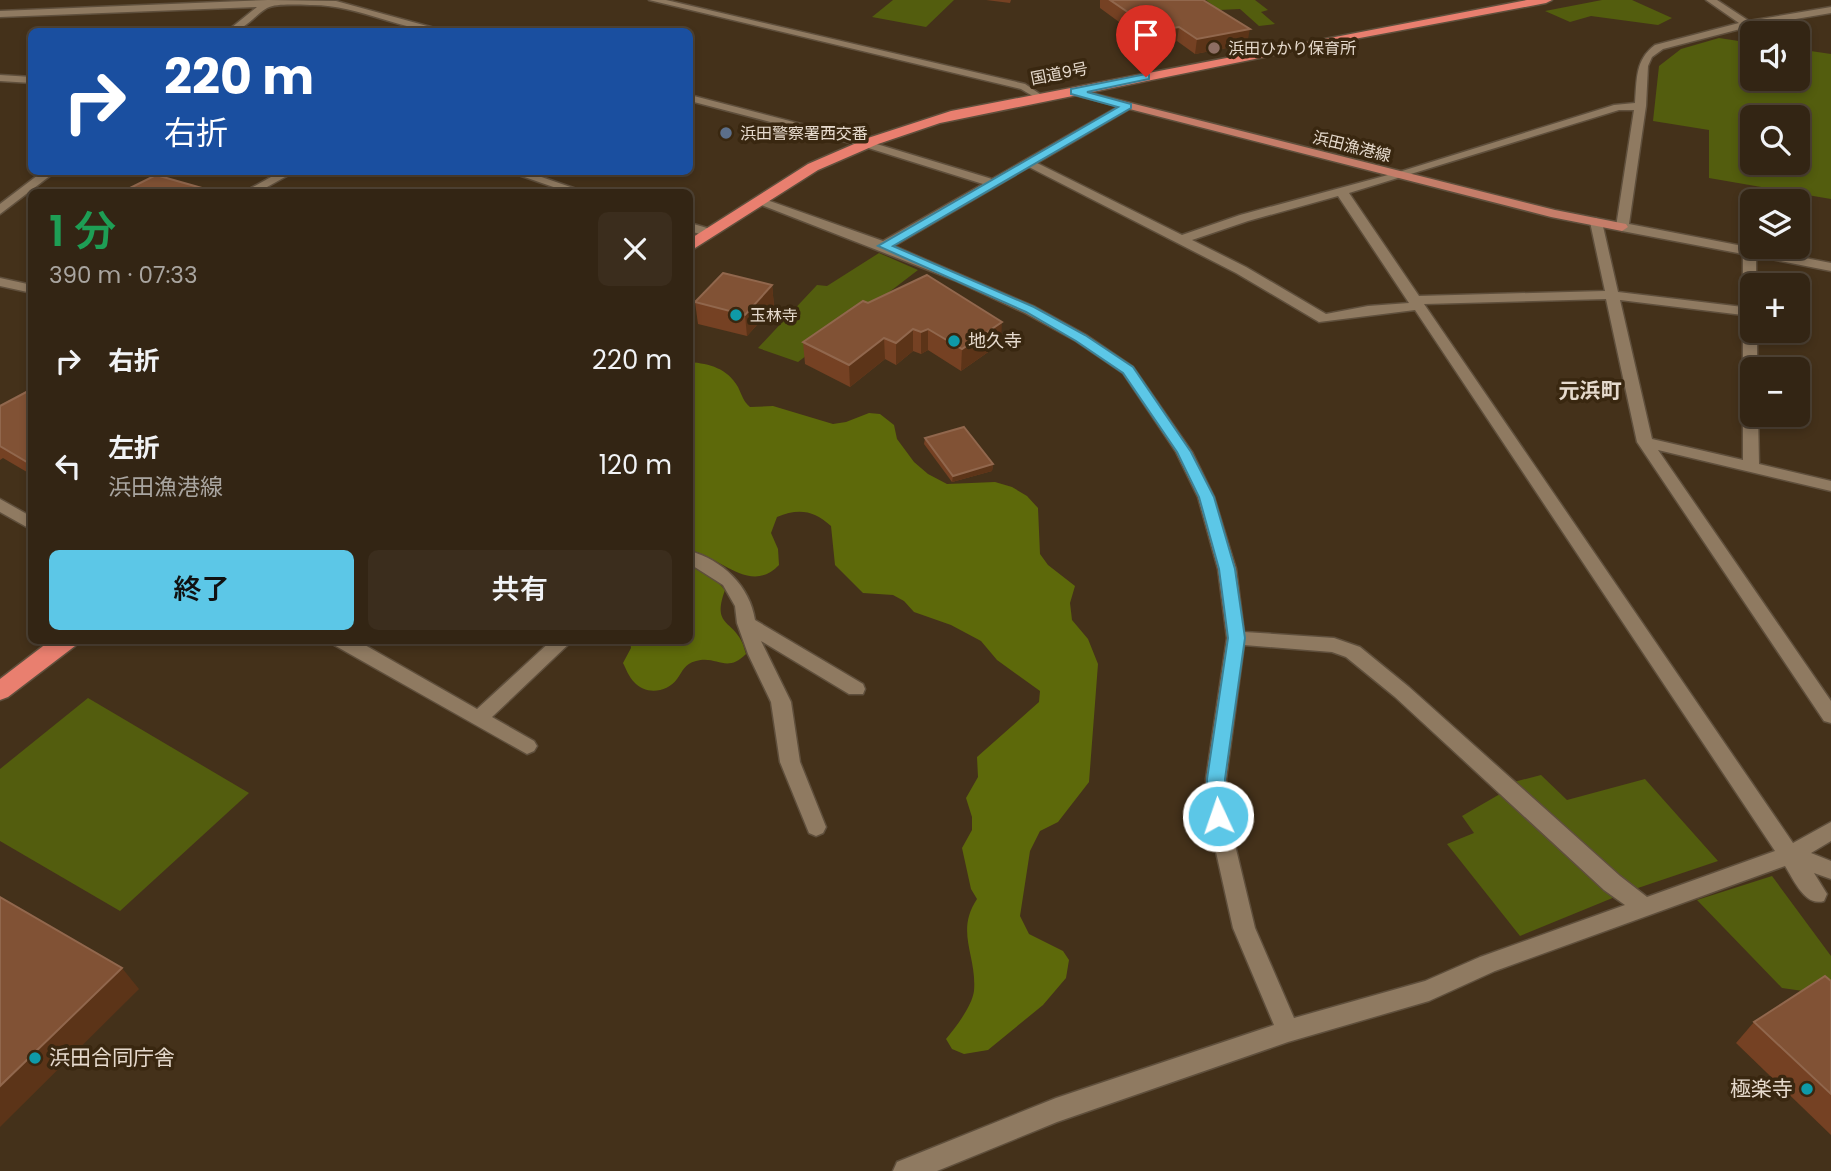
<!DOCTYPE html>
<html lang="ja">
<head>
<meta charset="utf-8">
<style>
	:root { --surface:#332514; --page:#3b2d1d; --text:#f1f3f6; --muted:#a9a5a0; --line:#4e4234; --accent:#5cc7e7 }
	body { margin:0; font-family:Poppins,"Noto Sans JP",sans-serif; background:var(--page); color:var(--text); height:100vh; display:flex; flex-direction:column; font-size:26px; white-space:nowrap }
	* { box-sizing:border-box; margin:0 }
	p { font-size:23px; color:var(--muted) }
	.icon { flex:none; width:38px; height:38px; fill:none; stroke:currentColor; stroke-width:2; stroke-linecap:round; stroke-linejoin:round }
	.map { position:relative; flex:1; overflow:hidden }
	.drawer { position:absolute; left:28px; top:189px; width:665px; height:455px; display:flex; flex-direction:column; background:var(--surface); border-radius:10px; box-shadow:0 4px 10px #0003,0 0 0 2px var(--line) }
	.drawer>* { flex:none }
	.guide { position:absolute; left:28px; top:28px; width:665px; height:147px; border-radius:10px; box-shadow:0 4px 10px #0003,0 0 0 2px var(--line); background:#1a4fa0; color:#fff; overflow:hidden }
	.fabs { position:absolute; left:1740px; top:21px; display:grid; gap:14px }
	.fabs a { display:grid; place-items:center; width:70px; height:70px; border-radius:10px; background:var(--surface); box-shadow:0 4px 10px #0003,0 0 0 2px var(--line); font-size:35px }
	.pin { position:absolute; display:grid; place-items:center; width:60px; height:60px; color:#fff; margin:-72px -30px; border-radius:50% 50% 50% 0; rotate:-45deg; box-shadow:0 0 7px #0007 }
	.pin .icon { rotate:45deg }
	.me { position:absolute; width:77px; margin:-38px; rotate:357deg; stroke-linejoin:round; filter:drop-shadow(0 0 5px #0008) }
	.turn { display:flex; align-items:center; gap:24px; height:147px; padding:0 21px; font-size:32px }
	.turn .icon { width:91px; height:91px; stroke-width:2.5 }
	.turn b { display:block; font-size:49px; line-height:60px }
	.round { display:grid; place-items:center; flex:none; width:74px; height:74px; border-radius:10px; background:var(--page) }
	.summary { display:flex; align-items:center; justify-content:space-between; height:119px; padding:0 21px }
	h1 { font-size:42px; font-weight:600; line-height:52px; color:#1e9e55 }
	.button { display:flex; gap:14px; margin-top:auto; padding:14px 21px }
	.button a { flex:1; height:80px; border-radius:10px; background:var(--accent); color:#111; font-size:28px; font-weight:600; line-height:80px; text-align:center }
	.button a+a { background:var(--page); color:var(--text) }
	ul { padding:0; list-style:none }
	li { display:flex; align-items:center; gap:21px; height:105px; padding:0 21px }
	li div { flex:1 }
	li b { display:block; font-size:26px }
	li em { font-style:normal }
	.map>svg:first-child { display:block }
	.green { fill:#535d0e; fill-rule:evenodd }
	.forest { fill:#5d690a }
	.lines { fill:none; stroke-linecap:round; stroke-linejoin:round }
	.minor-casing { stroke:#5f4f3c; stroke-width:3 }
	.major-casing { stroke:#5f4f3c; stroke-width:3 }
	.highway-casing { stroke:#5f4f3c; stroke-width:3 }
	.minor { fill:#8f7a61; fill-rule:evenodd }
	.major { fill:#c57d69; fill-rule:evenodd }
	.highway { fill:#e97f6f; fill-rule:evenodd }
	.wall { fill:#754123 }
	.shaded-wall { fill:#5c3418 }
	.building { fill:#815235; stroke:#91674d; stroke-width:2 }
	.route { fill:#5cc7e7; stroke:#3c8196; stroke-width:2 }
	.education-dot { fill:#8d6e63; stroke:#392710; stroke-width:2.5 }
	.service-dot { fill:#5c6f8a; stroke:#392710; stroke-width:2.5 }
	.culture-dot { fill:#0f9aa8; stroke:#392710; stroke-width:2.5 }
	.labels { text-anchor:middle; stroke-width:7; stroke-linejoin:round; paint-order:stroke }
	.far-poi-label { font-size:16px; fill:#e6dacd; stroke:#392710; text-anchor:start }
	.far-street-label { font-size:16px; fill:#e6dacd; stroke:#392710 }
	.poi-label { font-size:18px; fill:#e6dacd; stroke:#392710; text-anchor:start }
	.quarter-label { font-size:21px; font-weight:bold; fill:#e6dacd; stroke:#392710 }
	.near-poi-label { font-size:21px; fill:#e6dacd; stroke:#392710; text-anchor:start }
</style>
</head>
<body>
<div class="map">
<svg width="1831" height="1171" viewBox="0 0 1831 1171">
	<rect width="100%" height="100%" fill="#44311a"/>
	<g class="green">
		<path d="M893,0H954L926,27L872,17Z"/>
		<path d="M1206,0H1255L1268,10L1261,12L1275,24L1259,26L1240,9L1219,10Z"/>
		<path d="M1602,0H1632L1672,18L1658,25L1591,16L1570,22L1545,11Z"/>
		<path d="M1719,38L1752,43V79H1797V49L1831,54V199L1709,178V130L1653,121L1659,66L1681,49ZM1797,117V163H1752V117Z"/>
		<path d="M879,253L918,270L798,362L758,348L817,285L827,286Z"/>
		<path d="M88,698L249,793L120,911L0,841V769Z"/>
		<path d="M1541,775L1567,800L1645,779L1718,861L1635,889L1510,783Z"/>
		<path d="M1500,794L1615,897L1520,936L1447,844L1474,833L1462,816Z"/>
		<path d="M1772,876L1831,956V1009L1803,991L1782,988L1697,900Z"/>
	</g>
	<g class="forest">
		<path d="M690,362C710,364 727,368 738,387C742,395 743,401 750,407L773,406L833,424L846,422L869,413L880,414L894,425L897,439L914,462L928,474L947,484L995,482L1012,487L1027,496L1038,508L1040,554L1048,565L1075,586L1070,603L1072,620L1088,639L1098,664L1089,782L1058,822L1040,831L1030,851L1020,916L1029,934L1063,951L1069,960L1066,978L1043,1005L988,1050L964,1054L952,1049L946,1039C956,1027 972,1006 974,991C977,955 955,932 977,899L971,889L962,848L972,830V817L966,798L978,777L977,757L1039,702L1040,691L997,660L981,641L951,625L914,612L904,601L893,595L863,593L835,565L831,526C814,510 798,508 777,517L771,533L778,549L779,565C751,595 720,557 690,550Z"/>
		<path d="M690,565L712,576L725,590C710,631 738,617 746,654C726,674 717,655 696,661C684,664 683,671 677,679C667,693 645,695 634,682C629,677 626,669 623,663L631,648L630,641L690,640Z"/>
	</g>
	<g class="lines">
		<defs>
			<g id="minor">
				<path d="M268,0L336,1L449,32C401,32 358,4 310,5C298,5 277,3 267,8C252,17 245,32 226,32L257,7L0,17V11Z"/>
				<path d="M649,0H666L1025,84L1046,98L1041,101L1021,89Z"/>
				<path d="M1706,0H1717L1749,21L1831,7V13L1748,27L1663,49L1652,57L1648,66L1646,106L1629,224L1831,263V271L1756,256V285H1752V331H1757V369H1752V415H1758L1759,464L1831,481V491L1658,450L1831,701V723L1824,721L1637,442L1606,299L1424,304L1793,843L1831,822V841L1811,853L1831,861V879L1814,873L1827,894L1824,901C1805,907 1794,880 1785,866L1495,971L1429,1001L1288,1042L1057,1122L937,1171H893L897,1162L1056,1098L1274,1025L1233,928L1208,816L1206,779L1227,638L1218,569L1198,497L1176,452L1123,373L1076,341L1025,313L954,280L751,201L761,198L883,241L983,184L862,146L690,101V95L870,142L992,179L1123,104H1131V108L1037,163L1182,235L1240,215L1399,172L1614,105L1635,103C1637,79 1635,60 1655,45L1739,23ZM1619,110H1634L1616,227L1622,231L1743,254V307L1618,292L1602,222L1596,218L1590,222L1605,291L1419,296L1349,193ZM1029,167L1236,273L1319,322L1415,310L1775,851L1647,897L1620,876L1409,687L1360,647L1334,638L1244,632L1236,569L1214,497L1192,452L1133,367L1086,335L1035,307L894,246ZM1338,196L1409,303L1368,306L1326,314L1246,267L1192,240L1248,221ZM1620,300L1743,315V460L1652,439ZM1244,645L1332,652L1346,657L1395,697L1604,890L1625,905L1480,957L1425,981L1294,1018L1255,928L1228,816L1226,779Z"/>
				<path d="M0,75L32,77V83L0,81Z"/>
				<path d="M42,172H55L0,214V204Z"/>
				<path d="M280,172H294L258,192H244Z"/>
				<path d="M510,172H527L585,192H568Z"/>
				<path d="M690,223L714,230L715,233L709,237L690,231Z"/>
				<path d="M0,278L32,285V293L0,286Z"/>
				<path d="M0,499L32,517V530L0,512Z"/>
				<path d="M690,551C722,560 750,586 755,620L863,684L865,689L863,694H849L761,641L791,702L800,762L826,827L823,833L816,836L809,833L780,762L771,702L748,654L737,623L735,606L723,585L690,564Z"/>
				<path d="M331,640H356L477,709L552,640H573L492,717L534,741L537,746L534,751L527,754L334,645Z"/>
			</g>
			<path id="major" d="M1075,89L1555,210L1626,224L1628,227L1622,231L1551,217L1071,94L1070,92Z"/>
			<g id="highway">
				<path d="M1527,0H1552L1546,3L1333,43L940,123L878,144L818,170L695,248L690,250V239L808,164L868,138L951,111Z"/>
				<path d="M51,640H78L75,646L8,697L0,700V679Z"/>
			</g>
		</defs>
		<use href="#minor" class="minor-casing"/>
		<use href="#major" class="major-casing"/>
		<use href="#highway" class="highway-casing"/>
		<use href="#minor" class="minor"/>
		<use href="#major" class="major"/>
		<use href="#highway" class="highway"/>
	</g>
	<g class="wall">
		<path d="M986,0H1011L1010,3Z"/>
		<path d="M1100,0H1203L1247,44L1195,54L1177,41L1171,42L1146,27L1130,30L1100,8Z"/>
		<path d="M772,285L774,306L747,336L698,324L695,302Z"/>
		<path d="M868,303L1001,343L961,371L928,350L921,354L913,351L896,365L885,359L850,387L805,364L803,342Z"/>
		<path d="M32,389V475L3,458L0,460V406Z"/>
		<path d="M925,438L993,464L992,471L952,482L924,444Z"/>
		<path d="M1831,981V1135L1736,1043L1754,1022Z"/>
	</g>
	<g class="shaded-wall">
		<path d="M1148,12L1146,27L1130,30L1132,15Z"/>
		<path d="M1179,27L1177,41L1171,42L1173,28Z"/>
		<path d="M1250,29L1247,44L1195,54L1197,39Z"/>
		<path d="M772,285L774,306L747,336L745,315Z"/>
		<path d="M1002,322L1001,343L961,371L962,349Z"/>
		<path d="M913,329V351L896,365V343Z"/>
		<path d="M928,329V350L921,354V332Z"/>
		<path d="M884,338L885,359L850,387L849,365Z"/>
		<path d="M993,464L992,471L952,482L953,476Z"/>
		<path d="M122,968L139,989L0,1127V1086Z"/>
	</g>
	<g class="building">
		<path d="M1110,0H1203L1250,29L1197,39L1179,27L1173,28L1148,12L1132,15Z"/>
		<path d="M156,175L216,192H122Z"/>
		<path d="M270,189L285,192H263Z"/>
		<path d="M723,273L772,285L745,315L695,302Z"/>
		<path d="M927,275L1002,322L962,349L928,329L921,332L913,329L896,343L884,338L849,365L803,342L863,301L868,303Z"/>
		<path d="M32,389V465L0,446V406Z"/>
		<path d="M964,427L993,464L953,476L925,438Z"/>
		<path d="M0,897L122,968L0,1086Z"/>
		<path d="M1825,976L1831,981V1094L1754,1022Z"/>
	</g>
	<path class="route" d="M1146,74L1149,75V79L1087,92L1131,104V108L893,246L1034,307L1085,335L1133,367L1191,452L1214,497L1235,569L1245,638L1225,779L1227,816L1224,821L1218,823L1211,821L1208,816L1207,779L1228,638L1219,569L1199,497L1177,452L1123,373L1076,341L1026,312L878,246L1118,107L1071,94V89Z"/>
	<circle class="education-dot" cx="1214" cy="48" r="7"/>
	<circle class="service-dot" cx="726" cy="133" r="7"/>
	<g class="culture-dot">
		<circle cx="736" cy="315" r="7"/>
		<circle cx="954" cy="341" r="7"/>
		<circle cx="35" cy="1058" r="7"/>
		<circle cx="1807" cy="1089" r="7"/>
	</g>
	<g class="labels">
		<g class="far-poi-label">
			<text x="1228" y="54">浜田ひかり保育所</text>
			<text x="740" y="139">浜田警察署西交番</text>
			<text x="750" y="321">玉林寺</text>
		</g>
		<g class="far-street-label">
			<text transform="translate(1059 73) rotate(-11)" y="6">国道9号</text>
			<text transform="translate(1352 146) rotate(14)" y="6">浜田漁港線</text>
		</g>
		<g class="poi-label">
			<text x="968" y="347">地久寺</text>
		</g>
		<g class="quarter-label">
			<text x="1590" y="398">元浜町</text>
		</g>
		<g class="near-poi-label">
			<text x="49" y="1065">浜田合同庁舎</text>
			<text x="1793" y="1096" text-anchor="end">極楽寺</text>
		</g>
	</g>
</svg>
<div class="fabs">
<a><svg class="icon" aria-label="sound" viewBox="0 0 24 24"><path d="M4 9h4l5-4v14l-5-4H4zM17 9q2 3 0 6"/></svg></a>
<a><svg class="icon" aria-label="search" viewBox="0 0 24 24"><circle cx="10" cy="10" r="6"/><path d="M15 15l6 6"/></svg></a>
<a><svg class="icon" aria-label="layers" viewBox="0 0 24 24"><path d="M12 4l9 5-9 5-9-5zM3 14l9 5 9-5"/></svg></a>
<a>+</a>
<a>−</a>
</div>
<div class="pin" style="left:1146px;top:77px;background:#d93025"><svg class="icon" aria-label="arrive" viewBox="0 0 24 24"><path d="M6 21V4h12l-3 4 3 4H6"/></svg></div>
<svg class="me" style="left:1218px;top:816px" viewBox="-20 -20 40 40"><circle r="17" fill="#5cc7e7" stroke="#fff" stroke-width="3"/><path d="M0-11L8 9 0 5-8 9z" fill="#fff"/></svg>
<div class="guide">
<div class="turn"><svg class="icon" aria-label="right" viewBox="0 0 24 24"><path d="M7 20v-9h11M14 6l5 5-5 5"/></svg><div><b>220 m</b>右折</div></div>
</div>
<section class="drawer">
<div class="summary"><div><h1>1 分</h1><p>390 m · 07:33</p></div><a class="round"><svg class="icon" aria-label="close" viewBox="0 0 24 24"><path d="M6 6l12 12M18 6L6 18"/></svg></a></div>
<ul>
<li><svg class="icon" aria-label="right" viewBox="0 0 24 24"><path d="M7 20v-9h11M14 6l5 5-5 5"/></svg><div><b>右折</b></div><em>220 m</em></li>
<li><svg class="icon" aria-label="left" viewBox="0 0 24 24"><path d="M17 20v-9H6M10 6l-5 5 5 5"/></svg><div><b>左折</b><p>浜田漁港線</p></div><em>120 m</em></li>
</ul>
<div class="button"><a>終了</a><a>共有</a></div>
</section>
</div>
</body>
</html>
